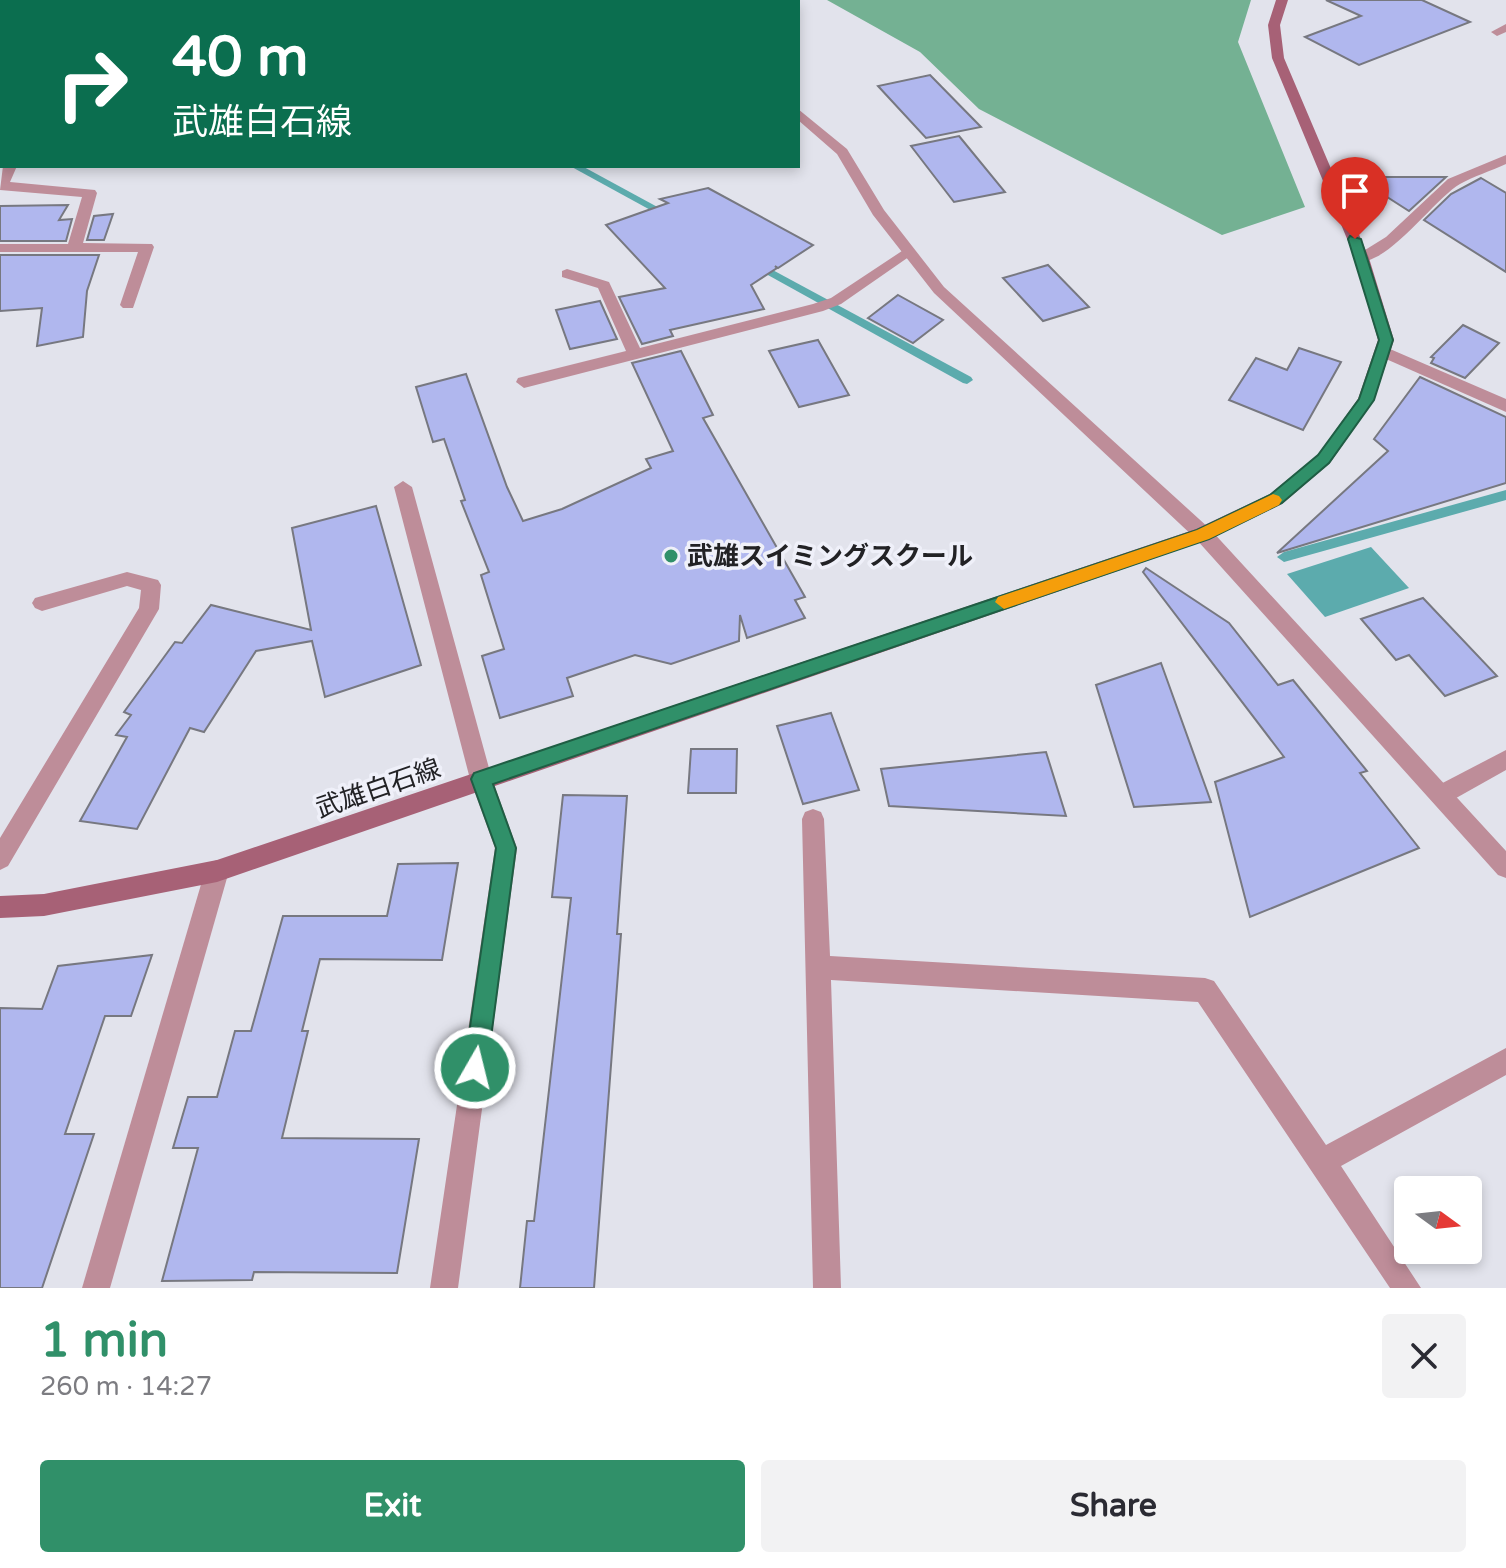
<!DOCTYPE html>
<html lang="en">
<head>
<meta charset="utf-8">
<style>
	:root { --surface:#fff; --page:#f2f2f3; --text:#2b2b33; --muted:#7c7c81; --accent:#309069 }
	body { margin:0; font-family:"Varela Round","Noto Sans JP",sans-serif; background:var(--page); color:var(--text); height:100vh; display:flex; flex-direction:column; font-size:30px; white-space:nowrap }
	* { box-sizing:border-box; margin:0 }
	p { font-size:26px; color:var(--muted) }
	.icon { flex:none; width:44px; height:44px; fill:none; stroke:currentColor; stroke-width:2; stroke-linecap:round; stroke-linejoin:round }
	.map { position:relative; height:1288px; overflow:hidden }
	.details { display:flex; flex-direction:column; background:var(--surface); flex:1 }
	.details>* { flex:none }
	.banner { position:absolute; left:0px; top:0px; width:800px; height:168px; box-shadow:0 4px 12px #0003; background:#0b6e4f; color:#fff; overflow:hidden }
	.needle { width:52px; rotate:105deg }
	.fabs { position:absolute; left:1394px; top:1176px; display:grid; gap:16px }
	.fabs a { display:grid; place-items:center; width:88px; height:88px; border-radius:8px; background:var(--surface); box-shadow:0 4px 12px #0003; font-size:40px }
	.pin { position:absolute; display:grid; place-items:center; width:68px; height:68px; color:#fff; margin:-82px -34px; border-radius:50% 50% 50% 0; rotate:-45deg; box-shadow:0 0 8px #0007 }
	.pin .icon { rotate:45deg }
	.me { position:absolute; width:88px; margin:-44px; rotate:8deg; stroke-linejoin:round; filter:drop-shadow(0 0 6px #0008) }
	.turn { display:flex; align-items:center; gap:28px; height:168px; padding:0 40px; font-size:36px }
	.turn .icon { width:104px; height:104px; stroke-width:2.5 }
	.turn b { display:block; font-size:56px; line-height:68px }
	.round { display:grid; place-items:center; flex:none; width:84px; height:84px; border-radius:8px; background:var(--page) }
	.overview { display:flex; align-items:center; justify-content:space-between; height:136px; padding:0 40px }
	h1 { font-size:48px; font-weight:800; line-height:60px; color:var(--accent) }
	.cta { display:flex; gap:16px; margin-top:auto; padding:16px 40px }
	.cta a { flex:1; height:92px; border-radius:8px; background:var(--accent); color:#fff; font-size:32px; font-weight:800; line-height:92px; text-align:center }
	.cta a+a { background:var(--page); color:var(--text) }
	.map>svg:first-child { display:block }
	.forest { fill:#74b193 }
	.water { fill:#5cabad }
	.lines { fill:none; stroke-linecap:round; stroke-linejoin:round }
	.stream { fill:#5cabad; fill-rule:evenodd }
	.building { fill:#b0b7ee; stroke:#777880; stroke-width:2 }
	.minor { fill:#be8d99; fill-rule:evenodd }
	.tertiary { fill:#be8d99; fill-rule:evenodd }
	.secondary { fill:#a76176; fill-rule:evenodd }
	.route { fill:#309069; stroke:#1f5e44; stroke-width:2 }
	.slow { fill:#f59e0b }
	.poi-dot { fill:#309069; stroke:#eff0f9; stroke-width:3 }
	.labels { text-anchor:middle; stroke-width:7; stroke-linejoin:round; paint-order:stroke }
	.poi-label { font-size:26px; font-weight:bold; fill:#222225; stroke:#eff0f9; text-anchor:start }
	.street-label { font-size:26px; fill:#222225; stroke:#eff0f9 }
</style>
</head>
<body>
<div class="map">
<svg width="1506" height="1288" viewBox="0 0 1506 1288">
	<rect width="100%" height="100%" fill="#e2e3ec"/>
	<path class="forest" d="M827,0H1251L1238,42L1305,207L1222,235L979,109L920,52Z"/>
	<path class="water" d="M1371,547L1409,588L1325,617L1287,574Z"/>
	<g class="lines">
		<g class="stream">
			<path d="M2,69V75L0,76V70Z"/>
			<path d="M570,166H582L674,216L665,218Z"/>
			<path d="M754,260L971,377L973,380L967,384L963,383L750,265L749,263Z"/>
			<path d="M1506,490V500L1284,562L1277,557L1284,552Z"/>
		</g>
	</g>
	<g class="building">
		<path d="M1326,0H1422L1470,22L1359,65L1305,37L1361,16Z"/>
		<path d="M930,75L981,127L926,138L878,86Z"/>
		<path d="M959,136L1005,192L954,202L911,146Z"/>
		<path d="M1356,177H1446L1409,211Z"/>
		<path d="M1481,178L1506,193V272L1424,220L1451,194Z"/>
		<path d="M708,188L813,245L778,268L775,266L777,268L751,285L764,309L670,330L673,336L642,344L619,297L665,288L606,225L668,203L660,199Z"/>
		<path d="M68,205L59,220L72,219L66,241H0V206Z"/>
		<path d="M113,214L104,240H87L94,216Z"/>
		<path d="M0,255H99L87,291L83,337L37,346L42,308L0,311Z"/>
		<path d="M1048,265L1089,307L1043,321L1003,278Z"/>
		<path d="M898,295L943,320L913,343L868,318Z"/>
		<path d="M600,301L617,339L570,349L556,310Z"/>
		<path d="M1463,325L1499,343L1465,378L1431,363L1434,358L1431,357Z"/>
		<path d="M818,340L849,395L799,407L769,351Z"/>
		<path d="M1299,348L1341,362L1303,430L1229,400L1256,358L1287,370Z"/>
		<path d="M681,351L713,415L703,418L805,597L795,600L805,618L747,638L740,615L739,641L671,664L635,655L567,678L573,696L500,718L482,656L504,649L481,575L489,572L461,501L465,500L444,439L433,442L416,387L466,374L507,487L523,521L562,509L651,468L646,459L673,451L632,363Z"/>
		<path d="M1420,377L1506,417V483L1277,553L1388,451L1374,439Z"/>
		<path d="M376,506L421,665L325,697L312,641L256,651L204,732L190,728L137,829L80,821L127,737L116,735L131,715L124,712L175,642L182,643L211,605L311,630L292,528Z"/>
		<path d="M1146,568L1229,623L1278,685L1293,680L1367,771L1360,773L1419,848L1250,917L1215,782L1284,757L1143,572Z"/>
		<path d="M1423,598L1497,676L1445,696L1409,655L1396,660L1361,619Z"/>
		<path d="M1161,663L1211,802L1134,807L1096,685Z"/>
		<path d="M831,713L859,790L803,804L777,726Z"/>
		<path d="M691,749H737L736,793H688Z"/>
		<path d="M1046,752L1066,816L889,806L881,769Z"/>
		<path d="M563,795L627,796L617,934H621L594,1288H520L527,1221H534L571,898L552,897Z"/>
		<path d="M458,863L442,960L320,959L302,1031H308L282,1138L419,1139L397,1273L254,1272L252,1280L162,1281L198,1148H173L188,1097H217L235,1031H251L283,916H387L398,864Z"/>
		<path d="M152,955L131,1016H105L65,1134H94L42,1288H0V1008L42,1009L58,966Z"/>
	</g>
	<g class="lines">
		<g class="minor">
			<path d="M115,0H127L114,2Z"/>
			<path d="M1506,24V32L1497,36L1491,32Z"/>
			<rect x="0" y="77" width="2" height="8"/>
			<path d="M1506,155V164C1491,171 1474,176 1460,184C1434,199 1387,267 1357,261V255L1386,237L1448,179Z"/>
			<path d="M3,166H17L10,182L95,190L97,193L83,243L152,244L154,247L133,308H123L120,305L138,252H0V244H68L82,197L0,190Z"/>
			<path d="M908,247L913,248V254L841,304L823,311L524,388L516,382L518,378L626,351L598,288L562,277V271L567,269L609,282L640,348L813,304L831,298Z"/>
			<path d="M1383,346L1506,399V412L1377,355V347Z"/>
			<path d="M403,481L412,487L492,779L517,848L458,1288H430L495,848L470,779L394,487Z"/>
			<path d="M127,572L158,580L161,585L159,609L8,866L0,870V838L139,608L141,590L127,586L42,611L35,608L32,603L35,598Z"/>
			<path d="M1506,750V770L1449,802L1441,805L1433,802L1430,795L1433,788Z"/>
			<path d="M813,809L821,812L824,819L830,956L1205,978L1214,981L1326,1145L1506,1048V1075L1341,1166L1421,1288H1390L1198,1002L831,980L841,1288H813L802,819L805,812Z"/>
			<path d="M217,860L225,863L229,871L110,1288H82L205,871L209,863Z"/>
		</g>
		<g class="tertiary">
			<path d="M564,0H581L583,2H566Z"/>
			<path d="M798,109L847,149L884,210L944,287L1210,529L1506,851V878L1498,875L1196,539L934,293L873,215L837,154L798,120Z"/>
		</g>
		<path class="secondary" d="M1276,0H1288L1280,25L1284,58L1369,258L1394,340L1374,400L1330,463L1282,504L1210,539L217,882L44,916L0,918V896L44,894L217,860L1196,529L1270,494L1318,455L1358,399L1378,340L1355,258L1272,58L1268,25Z"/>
	</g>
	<path class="route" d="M1350,236L1361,239L1393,340L1374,400L1329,463L1282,503L1209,539L493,784L516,848L487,1068L483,1076L475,1080L467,1076L464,1068L496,848L471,779L474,773L1197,530L1270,495L1318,455L1359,399L1379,340L1348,239Z"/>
	<path class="slow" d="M1273,494L1279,496L1282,500L1279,505L1209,539L1004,609L995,602L998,597L1197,530Z"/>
	<circle class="poi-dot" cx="671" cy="556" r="8"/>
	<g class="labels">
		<g class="poi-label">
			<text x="687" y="565">武雄スイミングスクール</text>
		</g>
		<g class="street-label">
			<text transform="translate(378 788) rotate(-19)" y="9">武雄白石線</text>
		</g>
	</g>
</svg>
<div class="fabs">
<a><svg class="needle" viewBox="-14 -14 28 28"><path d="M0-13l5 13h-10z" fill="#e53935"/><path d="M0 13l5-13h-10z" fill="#7c7c81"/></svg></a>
</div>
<div class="pin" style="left:1355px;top:239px;background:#d93025"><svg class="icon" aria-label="arrive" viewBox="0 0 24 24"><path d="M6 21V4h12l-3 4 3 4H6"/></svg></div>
<svg class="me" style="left:475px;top:1068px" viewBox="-20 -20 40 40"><circle r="17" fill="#309069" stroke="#fff" stroke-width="3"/><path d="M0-11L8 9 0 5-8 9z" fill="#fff"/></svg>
<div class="banner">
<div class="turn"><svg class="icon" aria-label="right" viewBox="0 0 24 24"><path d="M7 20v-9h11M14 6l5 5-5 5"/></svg><div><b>40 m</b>武雄白石線</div></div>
</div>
</div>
<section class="details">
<div class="overview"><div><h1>1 min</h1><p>260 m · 14:27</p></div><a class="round"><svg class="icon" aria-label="close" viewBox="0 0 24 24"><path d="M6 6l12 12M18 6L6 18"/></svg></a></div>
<div class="cta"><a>Exit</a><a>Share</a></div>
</section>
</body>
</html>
